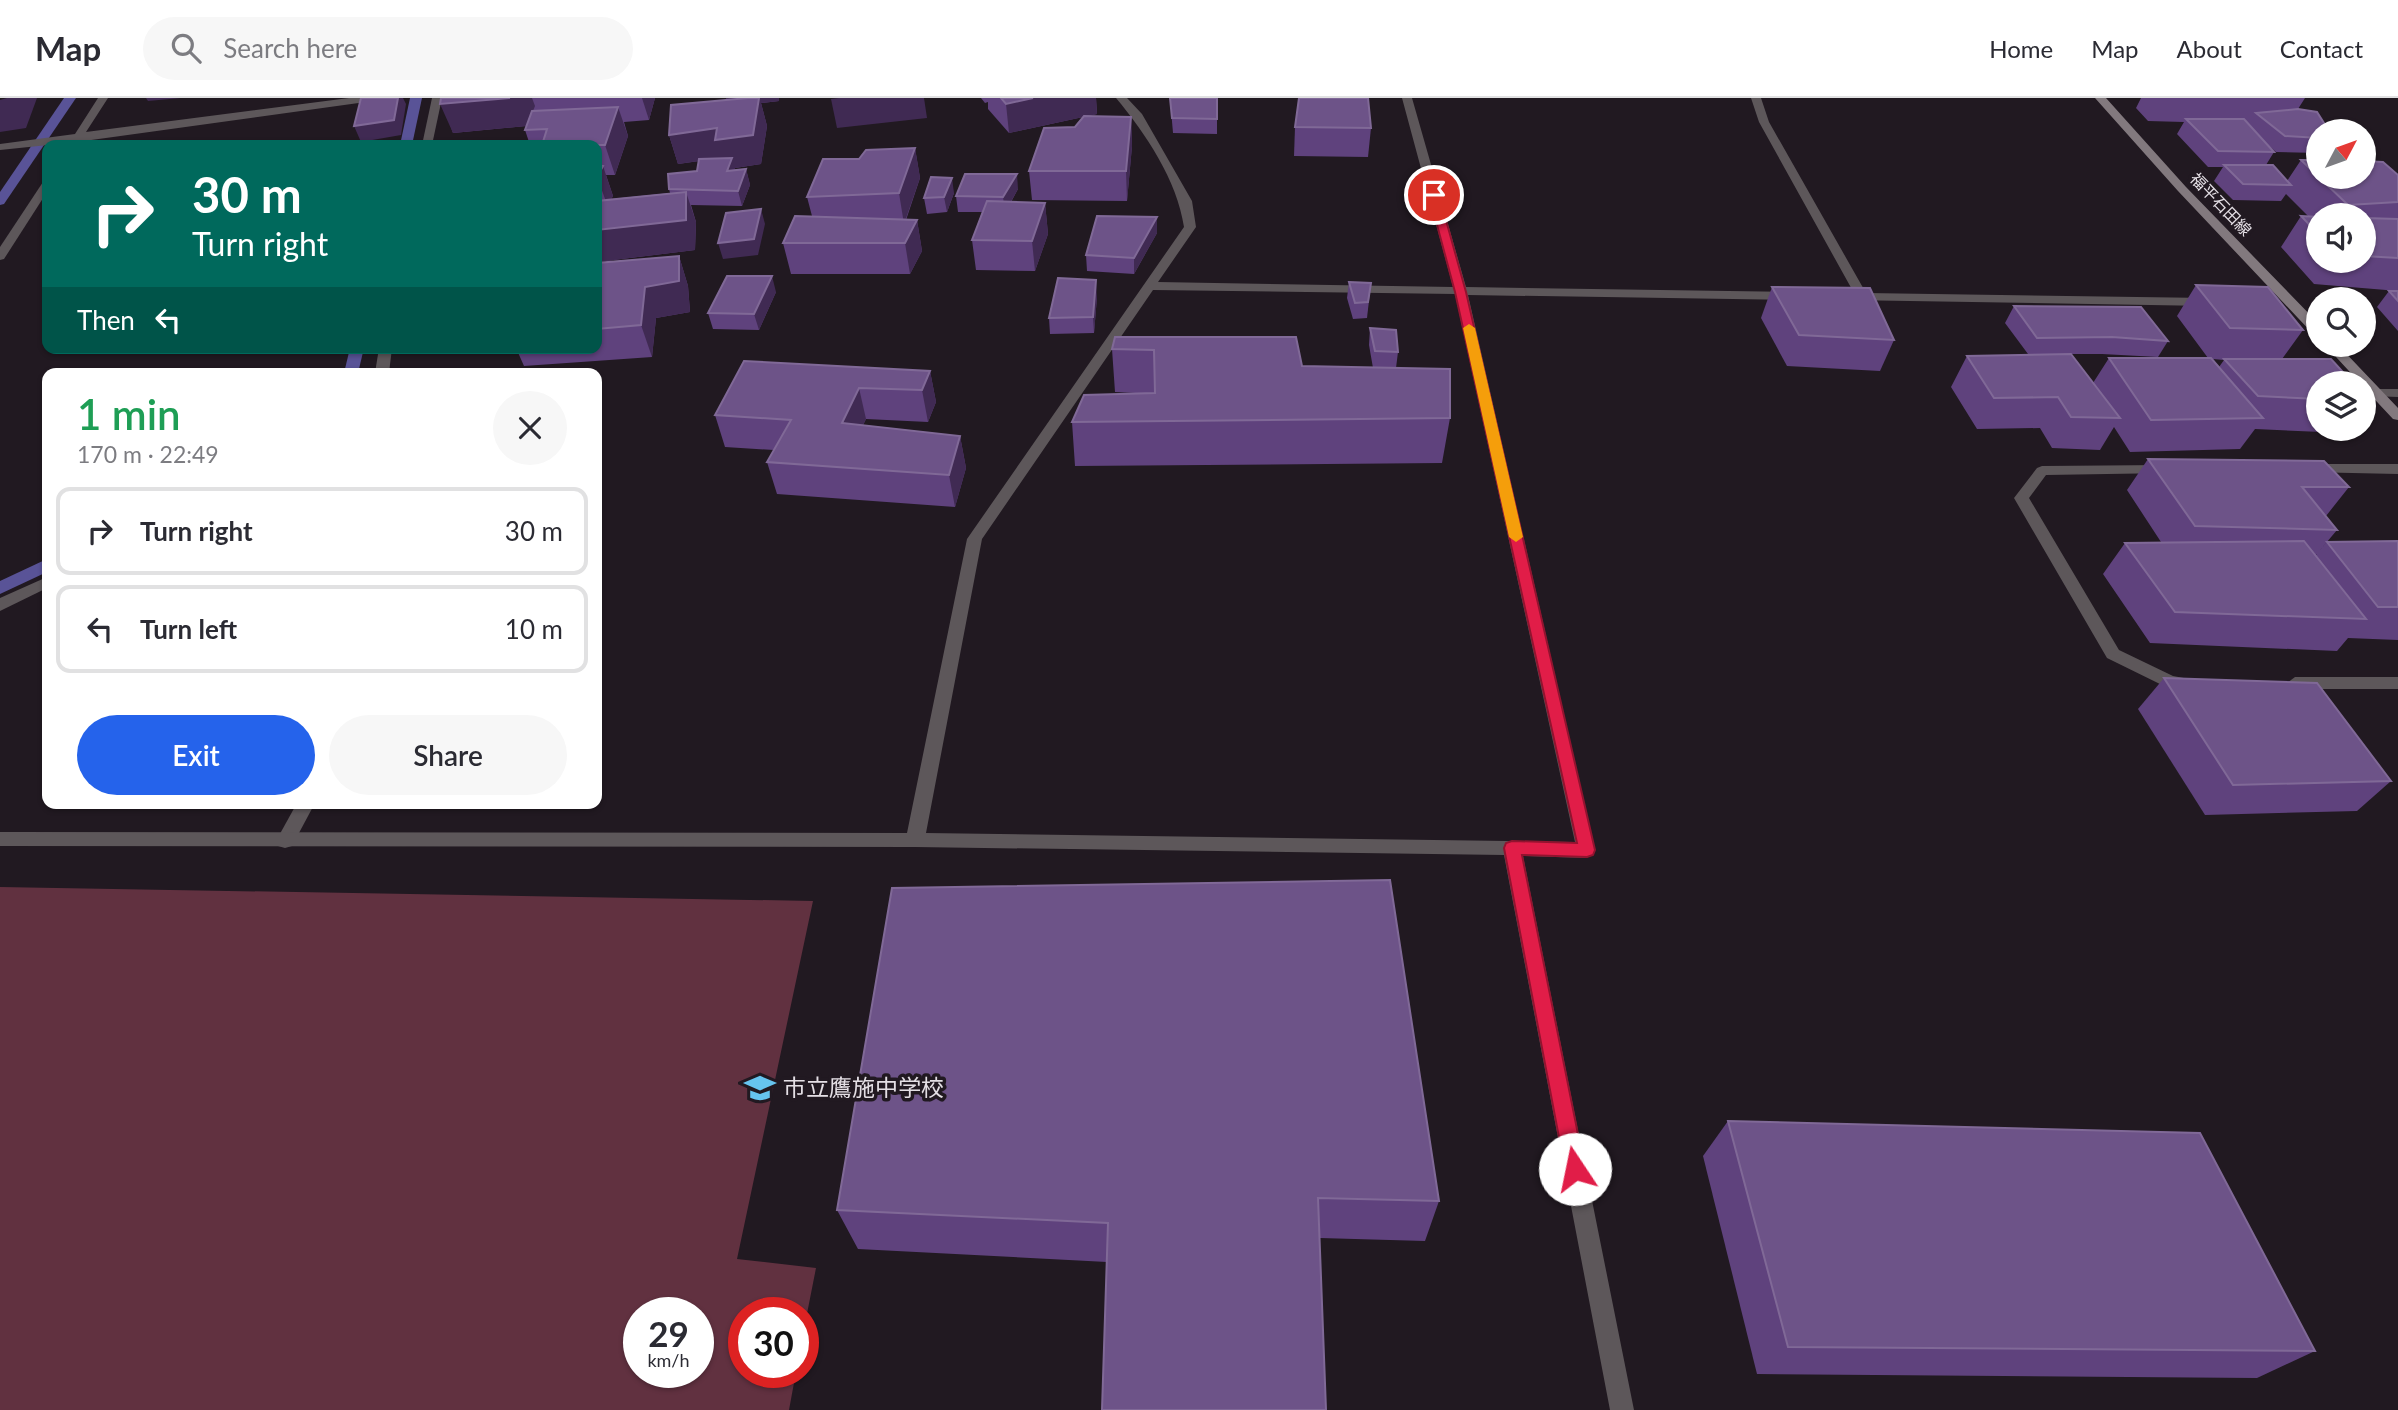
<!DOCTYPE html>
<html lang="en">
<head>
<meta charset="utf-8">
<style>
	:root { --surface:#fff; --page:#f7f7f7; --text:#2b2b33; --muted:#7c7c81; --line:#e1e1e2; --accent:#2563eb }
	body { margin:0; font-family:Lato,"Noto Sans JP",sans-serif; background:var(--page); color:var(--text); height:100vh; display:flex; flex-direction:column; font-size:26px; white-space:nowrap }
	* { box-sizing:border-box; margin:0 }
	p { font-size:23px; color:var(--muted) }
	.icon { flex:none; width:38px; height:38px; fill:none; stroke:currentColor; stroke-width:2; stroke-linecap:round; stroke-linejoin:round }
	.map { position:relative; flex:1; overflow:hidden }
	.sheet { position:absolute; left:42px; top:270px; width:560px; height:441px; display:flex; flex-direction:column; background:var(--surface); border-radius:14px; box-shadow:0 2px 5px #0004 }
	.sheet>* { flex:none }
	.top-card { position:absolute; left:42px; top:42px; width:560px; height:214px; border-radius:14px; box-shadow:0 2px 5px #0004; background:#00695c; color:#fff; overflow:hidden }
	.needle { width:46px; rotate:49deg }
	.buttons { position:absolute; left:2306px; top:21px; display:grid; gap:14px }
	.buttons a { display:grid; place-items:center; width:70px; height:70px; border-radius:50%; background:var(--surface); box-shadow:0 2px 5px #0004; font-size:35px }
	.speed { position:absolute; left:623px; top:1199px; display:flex; gap:14px; font-size:35px; font-weight:700; text-align:center }
	.speed>* { display:grid; place-content:center; width:91px; height:91px; border-radius:50%; background:var(--surface); box-shadow:0 2px 5px #0004; line-height:1 }
	.speed small { font-size:18px; font-weight:400 }
	.speed .limit { border:10px solid #d22; background:#fff; color:#111 }
	.pin { position:absolute; display:grid; place-items:center; width:60px; height:60px; color:#fff; margin:-30px; border:4px solid #fff; border-radius:50%; box-shadow:0 2px 7px #0007 }
	.me { position:absolute; width:77px; margin:-38px; rotate:349deg; stroke-linejoin:round; filter:drop-shadow(0 0 5px #0008) }
	.turn { display:flex; align-items:center; gap:24px; height:147px; padding:0 35px; font-size:32px }
	.turn .icon { width:91px; height:91px; stroke-width:2.5 }
	.turn b { display:block; font-size:49px; line-height:60px }
	.then { display:flex; align-items:center; height:66px; padding:0 35px; background:#0003; gap:14px; font-size:26px }
	.round { display:grid; place-items:center; flex:none; width:74px; height:74px; border-radius:37px; background:var(--page) }
	.head { display:flex; align-items:center; justify-content:space-between; height:119px; padding:0 35px }
	h1 { font-size:42px; font-weight:600; line-height:52px; color:#1e9e55 }
	.cta { display:flex; gap:14px; margin-top:auto; padding:14px 35px }
	.cta a { flex:1; height:80px; border-radius:42px; background:var(--accent); color:#fff; font-size:28px; font-weight:600; line-height:80px; text-align:center }
	.cta a+a { background:var(--page); color:var(--text) }
	ul { padding:0; list-style:none }
	li { display:flex; align-items:center; gap:21px; height:88px; margin:0 14px 10px; padding:0 21px; border:4px solid var(--line); border-radius:14px }
	li div { flex:1 }
	li b { display:block; font-size:26px }
	li em { font-style:normal }
	header { display:flex; align-items:center; gap:42px; box-sizing:border-box; height:98px; padding:0 35px; background:var(--surface); border-bottom:2px solid var(--line) }
	header strong { font-size:33px }
	nav { display:flex; gap:38px; margin-inline-start:auto; font-size:24px }
	.search { width:490px; height:63px; background:var(--page); display:flex; align-items:center; gap:18px; box-sizing:border-box; padding:0 24px; border-radius:38px; color:var(--muted); font-size:26px }
	.map>svg:first-child { display:block }
	.green { fill:#613140; fill-rule:evenodd }
	.lines { fill:none; stroke-linecap:round; stroke-linejoin:round }
	.stream { fill:#595397; fill-rule:evenodd }
	.service { fill:#5d575a; fill-rule:evenodd }
	.minor { fill:#5d575a; fill-rule:evenodd }
	.secondary { fill:#82797e; fill-rule:evenodd }
	.wall { fill:#5f427d; fill-rule:evenodd }
	.shaded-wall { fill:#402a53 }
	.building { fill:#6d5388; stroke:#806997; stroke-width:2 }
	.route { fill:#e11d48; stroke:#92132f; stroke-width:2 }
	.slow { fill:#f59e0b }
	.labels { text-anchor:middle; stroke-width:7; stroke-linejoin:round; paint-order:stroke }
	.far-street-label { font-size:16px; fill:#e4dfe5; stroke:#211921 }
	.near-poi-label { font-size:23px; fill:#e4dfe5; stroke:#211921; text-anchor:start }
</style>
</head>
<body>
<header>
<strong>Map</strong>
<div class="search"><svg class="icon" aria-label="search" viewBox="0 0 24 24"><circle cx="10" cy="10" r="6"/><path d="M15 15l6 6"/></svg>Search here</div>
<nav><a>Home</a><a>Map</a><a>About</a><a>Contact</a></nav>
</header>
<div class="map">
<svg width="2398" height="1312" viewBox="0 0 2398 1312">
	<rect width="100%" height="100%" fill="#211921"/>
	<path class="green" d="M0,789L813,803L737,1161L816,1170L803,1236V1214H744V1274H796L789,1312H0ZM698,1214V1274H639V1214Z"/>
	<g class="lines">
		<g class="stream">
			<path d="M64,0H76L4,106L0,107V94Z"/>
			<path d="M410,0H422L412,47H400Z"/>
			<path d="M350,250H364L358,275H344Z"/>
			<path d="M47,461V474L0,496V483Z"/>
		</g>
		<path class="service" d="M297,705H315L292,748L285,750L278,748L276,743Z"/>
		<g class="minor">
			<path d="M98,0H108L86,34L349,0H378L373,3L77,44L0,52V46L75,36Z"/>
			<path d="M432,0H442L432,47H422Z"/>
			<path d="M1116,0H1127L1142,16L1192,103L1196,129L1158,184L1453,189L1402,0H1412L1466,189L1792,194L1798,198L1792,202L1468,197L1595,752L1593,757L1586,760L1523,758L1634,1312H1610L1504,757L915,749L0,748V734L907,735L967,441L1184,129C1177,82 1146,36 1116,0ZM1153,192L1455,196L1575,744L926,735L982,441Z"/>
			<path d="M1751,0H1761L1769,24L1866,195L2208,200L2214,204L2208,208L1847,202V196L1854,195L1759,24Z"/>
			<path d="M47,83V94L4,161L0,162V149L43,84Z"/>
			<path d="M379,250H392L389,275H375Z"/>
			<path d="M2376,291H2398V299L2371,298V292Z"/>
			<path d="M2311,366H2398V376L2306,374L2304,371Z"/>
			<path d="M2164,367L2169,369L2171,372L2169,375L2046,377L2029,400L2119,552L2173,578L2189,581L2191,585L2189,589L2164,588L2107,560L2014,400L2037,370L2042,368Z"/>
			<path d="M47,479V490L0,513V500Z"/>
			<path d="M2295,579H2398V591H2295L2287,585Z"/>
		</g>
		<g class="secondary">
			<path d="M2095,0H2106L2186,89L2319,226V238L2314,237L2178,93Z"/>
			<path d="M2325,247H2338L2398,310V322L2393,321L2364,290V285H2360Z"/>
		</g>
	</g>
	<g class="wall">
		<path d="M441,0H655L649,22L624,24L628,38L615,77H606L613,98L611,101L670,95L669,91L697,73L699,63L678,66L669,37L727,2L726,0H779V3L761,5L767,28L761,66L735,70V72L746,71L750,87L742,108L691,107L696,124L695,152L597,164V47H530L525,32L526,28L453,35Z"/>
		<path d="M981,0H1096L1097,16L1088,18L1131,19L1132,48L1127,103L1032,102L1029,73L1075,29L1083,19L1009,35L988,11V4L985,5Z"/>
		<path d="M1170,0H1217V36L1173,35Z"/>
		<path d="M2141,0H2305L2298,11L2319,33V55L2276,54L2268,47L2274,54L2266,67L2287,83L2301,62L2398,77V193L2314,186L2281,149L2301,118L2309,119L2286,96L2281,103L2233,102L2214,83L2223,69H2208L2177,36L2184,24L2148,23L2136,10ZM2319,117H2364V163H2319Z"/>
		<path d="M1295,29L1371,30L1368,59L1294,58Z"/>
		<path d="M915,50L920,80L906,122H917L922,153L910,176H791L783,145L812,118L807,99L859,61Z"/>
		<path d="M1018,91L1011,104L1045,105L1048,136L1035,173L976,172L972,142L982,114H958L956,98Z"/>
		<path d="M954,95L947,114L927,116L924,100Z"/>
		<path d="M1157,119V135L1134,176L1087,173L1086,157Z"/>
		<path d="M679,158L688,188L690,214L656,220L652,259L524,268L516,250H597V165Z"/>
		<path d="M1349,184L1371,185L1367,220L1353,221L1347,200Z"/>
		<path d="M2196,187L2303,232L2282,261L2319,285V331H2348L2345,335L2255,331L2240,351L2130,354L2114,329L2100,352L2052,350L2040,330L1977,331L1951,289L1967,258L2093,285L2109,260H2208L2177,218ZM2213,261L2224,262L2219,269Z"/>
		<path d="M1772,189L1894,242L1880,273L1787,268L1761,220Z"/>
		<path d="M2389,193H2398V233L2377,209Z"/>
		<path d="M776,194L759,232L713,231L708,215Z"/>
		<path d="M1097,199L1094,235L1050,236L1049,220Z"/>
		<path d="M2014,208L2168,243L2158,259L2102,256H2028L2005,225Z"/>
		<path d="M1370,230L1398,254L1396,270L1450,320L1442,365L1075,368L1072,324L1135,295L1115,294L1112,251L1115,239L1302,268L1373,270L1369,247Z"/>
		<path d="M930,273L936,304L928,324L866,321L863,327L960,338L966,370L955,409L777,396L767,364L774,352L725,349L715,317Z"/>
		<path d="M2364,297L2370,303L2364,310Z"/>
		<path d="M2148,361L2349,389L2326,418L2337,432L2316,457L2327,444L2398,443V542L2348,540L2337,553L2150,545L2103,476L2125,445L2161,444L2127,392Z"/>
		<path d="M2164,580L2391,683L2357,713L2205,717L2138,611Z"/>
		<path d="M892,790L1439,1103L1425,1143L1320,1140L1107,1164L858,1151L837,1112Z"/>
		<path d="M1728,1023L2315,1253L2257,1280L1757,1276L1703,1058Z"/>
	</g>
	<g class="shaded-wall">
		<path d="M7,0H37L26,30L0,34V2Z"/>
		<path d="M146,0H181L148,3Z"/>
		<path d="M398,0H403L406,6L401,37L361,44L354,28Z"/>
		<path d="M510,0H534H532L535,8L527,28L453,35L440,6Z"/>
		<path d="M642,0H655L649,22Z"/>
		<path d="M726,0H779V3L761,5L767,28L761,66L735,70L736,75L723,72L720,60L678,66L669,37L728,9Z"/>
		<path d="M839,0H924L927,20L837,30L831,1Z"/>
		<path d="M1033,0H1096L1097,16L1009,35L1006,6Z"/>
		<path d="M618,9L628,38L615,77L605,47Z"/>
		<path d="M1131,19L1132,48L1127,103L1126,73Z"/>
		<path d="M915,50L920,80L904,126L899,95Z"/>
		<path d="M603,68L613,98L608,109L597,79Z"/>
		<path d="M746,71L750,87L742,108L738,93Z"/>
		<path d="M1017,76L1018,91L1005,114L1003,99Z"/>
		<path d="M952,80L954,95L947,114L944,99Z"/>
		<path d="M686,94L696,124L695,152L597,164V132Z"/>
		<path d="M1045,105L1048,136L1035,173L1032,143Z"/>
		<path d="M761,111L765,126L758,157L723,161L718,145Z"/>
		<path d="M1157,119V135L1134,176V160Z"/>
		<path d="M917,122L922,153L910,176L905,145Z"/>
		<path d="M679,158L688,188L690,214L656,220L652,259L641,227L645,189Z"/>
		<path d="M772,178L776,194L759,232L754,216Z"/>
		<path d="M1096,182L1097,199L1094,235L1093,219Z"/>
		<path d="M930,273L936,304L928,324L922,292Z"/>
		<path d="M859,290L866,321L849,357L842,325Z"/>
		<path d="M960,338L966,370L955,409L949,377Z"/>
	</g>
	<g class="building">
		<path d="M361,0H398L394,22L354,28Z"/>
		<path d="M441,0H510L440,6Z"/>
		<path d="M748,0H759L753,37L715,42L717,30L669,37L671,7Z"/>
		<path d="M1001,0H1033L1006,6Z"/>
		<path d="M1170,0H1217V21L1172,20Z"/>
		<path d="M1299,0H1368L1371,30L1295,29Z"/>
		<path d="M618,9L605,47H542L547,31L525,32L532,13Z"/>
		<path d="M2298,11L2317,14L2329,33H2319V40L2285,38L2256,15Z"/>
		<path d="M1084,18L1131,19L1126,73H1029L1044,30L1075,29Z"/>
		<path d="M2186,21H2244L2274,54L2218,53Z"/>
		<path d="M915,50L899,95L807,99L823,61H859L866,52Z"/>
		<path d="M732,60L727,73L746,71L738,93L669,91L668,76L697,73L699,61Z"/>
		<path d="M2301,62H2319V79H2364V63L2383,64L2398,77V104L2348,107Z"/>
		<path d="M597,67L603,68L597,79Z"/>
		<path d="M2224,67H2273L2291,87L2243,86Z"/>
		<path d="M965,76H1017L1003,99L956,98Z"/>
		<path d="M931,79L952,80L944,99L924,100Z"/>
		<path d="M686,94V122L597,132V103Z"/>
		<path d="M987,103L1045,105L1032,143L972,142Z"/>
		<path d="M761,111L754,141L718,145L726,115Z"/>
		<path d="M795,118L917,122L905,145H783Z"/>
		<path d="M1097,118L1157,119L1134,160L1086,157Z"/>
		<path d="M2301,118L2319,119V137Z"/>
		<path d="M2364,120L2398,121V160L2364,158Z"/>
		<path d="M679,158V183L645,189L641,227L597,231V165Z"/>
		<path d="M727,178H772L754,216L708,215Z"/>
		<path d="M1058,180L1096,182L1093,219L1049,220Z"/>
		<path d="M1349,184L1371,185L1368,204L1355,205Z"/>
		<path d="M2196,187L2268,189L2303,232L2230,230Z"/>
		<path d="M1772,189L1870,190L1894,242L1799,237Z"/>
		<path d="M2389,193H2398V203Z"/>
		<path d="M2014,208L2141,209L2168,243L2112,239L2037,240Z"/>
		<path d="M1370,230L1396,232L1398,254L1375,253Z"/>
		<path d="M1115,239H1296L1302,268L1450,271V320L1072,324L1084,297L1155,295L1154,252L1112,251Z"/>
		<path d="M2071,256L2120,320L2071,319L2058,299L1994,300L1967,258Z"/>
		<path d="M2109,260H2211L2263,320L2151,322Z"/>
		<path d="M2224,261H2331L2353,285H2319V301L2258,298Z"/>
		<path d="M744,263L930,273L922,292L859,290L842,325L960,338L949,377L767,364L791,322L715,317Z"/>
		<path d="M2364,297L2370,303H2364Z"/>
		<path d="M2148,361L2324,363L2349,389H2302L2337,432L2195,428Z"/>
		<path d="M2304,443L2366,521L2175,514L2125,445Z"/>
		<path d="M2398,443V509H2378L2327,444Z"/>
		<path d="M2164,580L2317,585L2391,683L2233,687Z"/>
		<path d="M1390,782L1439,1103L1318,1100L1326,1312H1102L1108,1125L837,1112L892,790Z"/>
		<path d="M1728,1023L2200,1035L2315,1253L1788,1249Z"/>
	</g>
	<path class="route" d="M1434,94L1439,97L1466,194L1595,752L1593,757L1587,759L1522,757L1585,1071L1582,1078L1575,1081L1568,1078L1565,1071L1504,750L1506,745L1512,743L1577,745L1455,194L1429,97Z"/>
	<path class="slow" d="M1469,226L1475,230L1523,439L1516,444L1509,439L1463,230Z"/>
	<defs>
		<symbol id="school-bare" viewBox="-9 -9 18 18"><path d="M0-5L7-2L0 1L-7-2ZM-4 1L0 2.5L4 1V4Q0 6-4 4Z" fill="#66c4ef" stroke="#211921" stroke-width="2.5" paint-order="stroke"/></symbol>
	</defs>
	<g fill-rule="evenodd">
		<use href="#school-bare" x="738" y="968" width="44" height="44"/>
	</g>
	<g class="labels">
		<g class="far-street-label">
			<text transform="translate(2221 106) rotate(46)" y="6">福平石田線</text>
		</g>
		<g class="near-poi-label">
			<text x="783" y="998">市立鷹施中学校</text>
		</g>
	</g>
</svg>
<div class="buttons">
<a><svg class="needle" viewBox="-14 -14 28 28"><path d="M0-13l5 13h-10z" fill="#e53935"/><path d="M0 13l5-13h-10z" fill="#7c7c81"/></svg></a>
<a><svg class="icon" aria-label="sound" viewBox="0 0 24 24"><path d="M4 9h4l5-4v14l-5-4H4zM17 9q2 3 0 6"/></svg></a>
<a><svg class="icon" aria-label="search" viewBox="0 0 24 24"><circle cx="10" cy="10" r="6"/><path d="M15 15l6 6"/></svg></a>
<a><svg class="icon" aria-label="layers" viewBox="0 0 24 24"><path d="M12 4l9 5-9 5-9-5zM3 14l9 5 9-5"/></svg></a>
</div>
<div class="speed"><div>29<small>km/h</small></div><div class="limit">30</div></div>
<div class="pin" style="left:1434px;top:97px;background:#d93025"><svg class="icon" aria-label="arrive" viewBox="0 0 24 24"><path d="M6 21V4h12l-3 4 3 4H6"/></svg></div>
<svg class="me" style="left:1575px;top:1071px" viewBox="-20 -20 40 40"><circle r="19" fill="#fff"/><path d="M0-13L10 11 0 6-10 11z" fill="#e11d48"/></svg>
<div class="top-card">
<div class="turn"><svg class="icon" aria-label="right" viewBox="0 0 24 24"><path d="M7 20v-9h11M14 6l5 5-5 5"/></svg><div><b>30 m</b>Turn right</div></div>
<div class="then">Then<svg class="icon" aria-label="left" viewBox="0 0 24 24"><path d="M17 20v-9H6M10 6l-5 5 5 5"/></svg></div>
</div>
<section class="sheet">
<div class="head"><div><h1>1 min</h1><p>170 m · 22:49</p></div><a class="round"><svg class="icon" aria-label="close" viewBox="0 0 24 24"><path d="M6 6l12 12M18 6L6 18"/></svg></a></div>
<ul>
<li><svg class="icon" aria-label="right" viewBox="0 0 24 24"><path d="M7 20v-9h11M14 6l5 5-5 5"/></svg><div><b>Turn right</b></div><em>30 m</em></li>
<li><svg class="icon" aria-label="left" viewBox="0 0 24 24"><path d="M17 20v-9H6M10 6l-5 5 5 5"/></svg><div><b>Turn left</b></div><em>10 m</em></li>
</ul>
<div class="cta"><a>Exit</a><a>Share</a></div>
</section>
</div>
</body>
</html>
